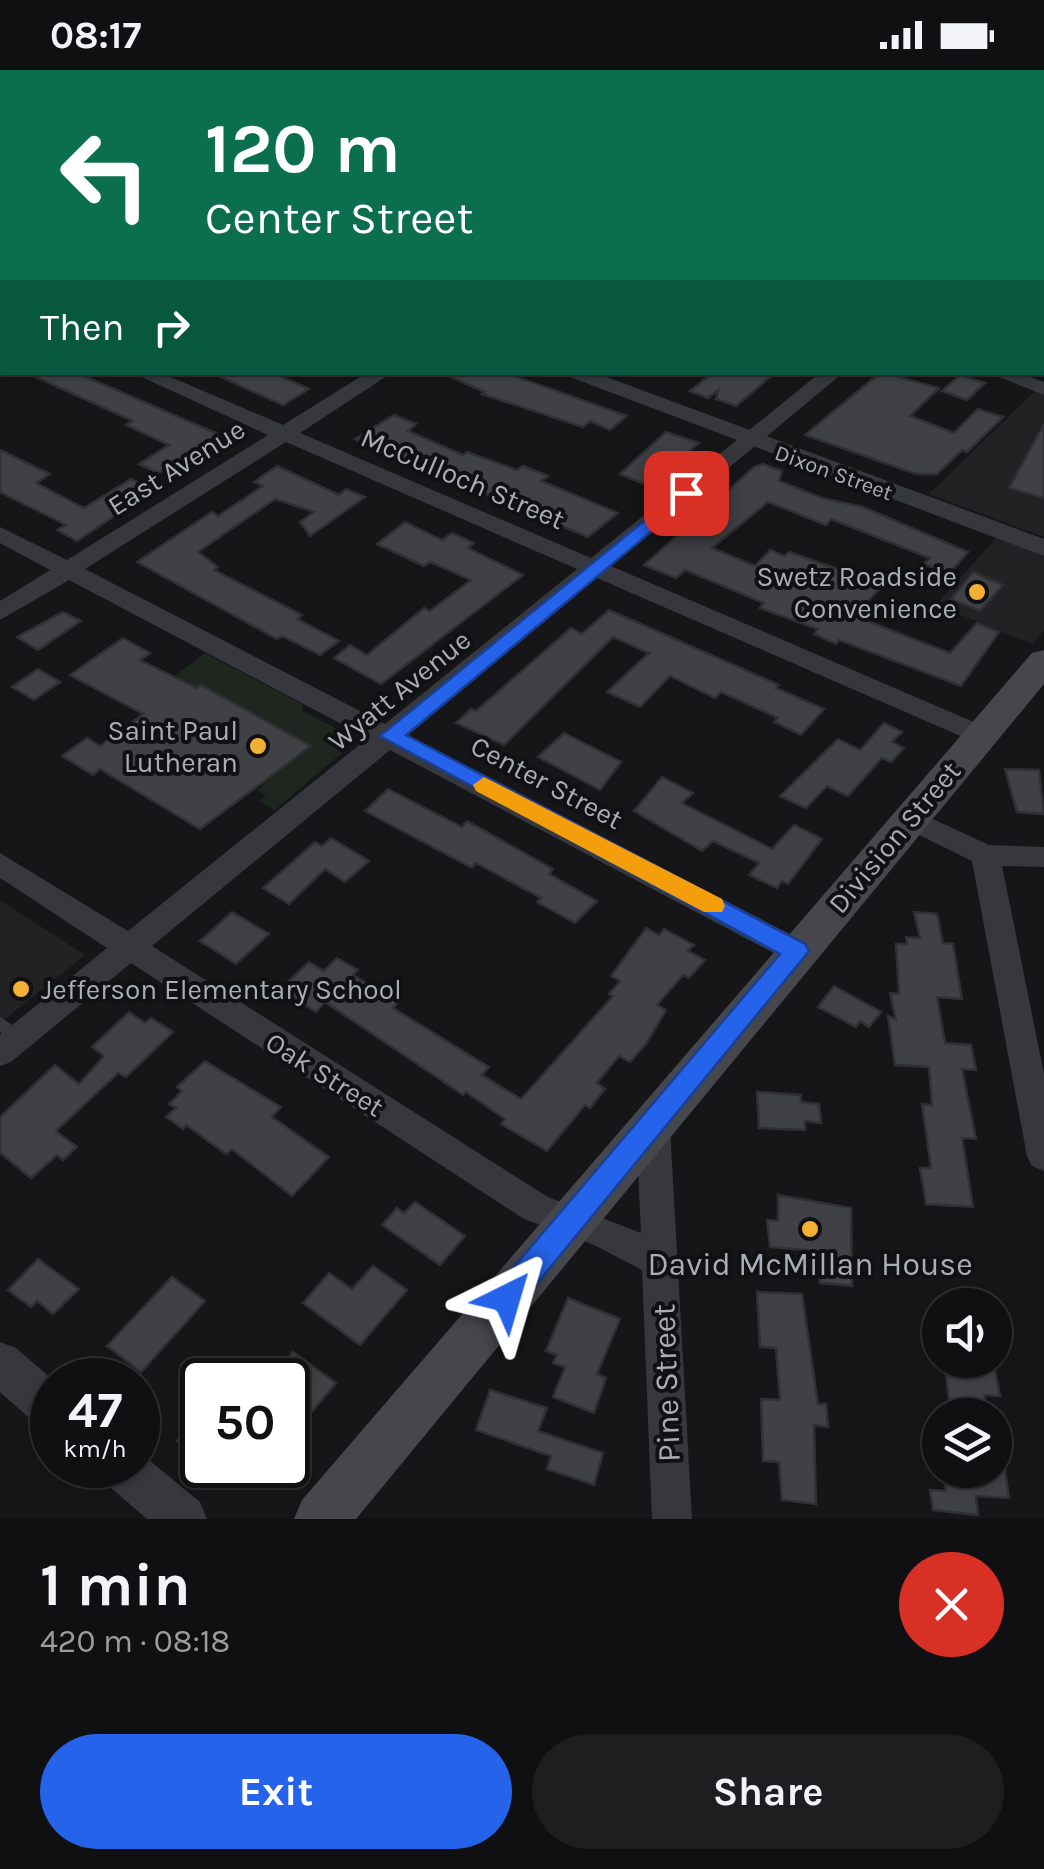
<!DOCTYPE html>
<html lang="en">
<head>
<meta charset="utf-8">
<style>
	:root { --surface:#101012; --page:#1e1e20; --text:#f1f3f6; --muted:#9c9d9f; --line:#303032; --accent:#2563eb }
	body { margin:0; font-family:Karla,sans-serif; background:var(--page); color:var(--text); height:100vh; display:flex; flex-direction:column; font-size:38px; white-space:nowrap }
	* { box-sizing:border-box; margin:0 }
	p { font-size:32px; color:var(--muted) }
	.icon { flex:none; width:55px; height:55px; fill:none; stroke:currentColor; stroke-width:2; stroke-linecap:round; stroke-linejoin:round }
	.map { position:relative; height:1449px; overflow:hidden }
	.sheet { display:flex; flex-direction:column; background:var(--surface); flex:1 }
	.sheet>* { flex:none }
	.hud { position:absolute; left:0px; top:0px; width:1045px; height:305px; box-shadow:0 2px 8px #0004,0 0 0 2px var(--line); background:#0b6e4f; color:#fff; overflow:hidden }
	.controls { position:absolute; left:922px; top:1218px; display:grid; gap:20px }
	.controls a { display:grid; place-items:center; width:90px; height:90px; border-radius:50%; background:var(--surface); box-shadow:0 2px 8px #0004,0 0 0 2px var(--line); font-size:50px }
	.speed { position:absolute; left:30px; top:1288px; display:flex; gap:20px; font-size:50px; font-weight:700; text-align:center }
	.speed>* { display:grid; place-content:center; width:130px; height:130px; border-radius:50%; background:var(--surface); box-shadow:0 2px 8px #0004,0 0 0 2px var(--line); line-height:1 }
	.speed small { font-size:25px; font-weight:400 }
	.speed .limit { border:5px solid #111; border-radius:15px; background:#fff; color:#111 }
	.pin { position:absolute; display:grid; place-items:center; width:85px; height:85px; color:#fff; margin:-42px; border-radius:20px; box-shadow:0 5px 15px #0006 }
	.me { position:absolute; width:110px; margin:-55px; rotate:40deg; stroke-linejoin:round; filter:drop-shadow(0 0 8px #0008) }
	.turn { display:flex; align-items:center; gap:35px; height:210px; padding:0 40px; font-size:45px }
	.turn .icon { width:130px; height:130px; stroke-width:2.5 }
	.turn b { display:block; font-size:70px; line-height:85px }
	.then { display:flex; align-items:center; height:95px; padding:0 40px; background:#0003; gap:20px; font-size:38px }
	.round { display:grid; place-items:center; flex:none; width:105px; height:105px; border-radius:52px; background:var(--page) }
	.head { display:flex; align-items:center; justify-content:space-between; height:170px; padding:0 40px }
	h1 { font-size:60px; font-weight:700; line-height:75px }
	.primary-button { display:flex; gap:20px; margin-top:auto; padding:20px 40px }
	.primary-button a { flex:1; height:115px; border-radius:60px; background:var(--accent); color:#fff; font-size:40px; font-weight:700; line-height:115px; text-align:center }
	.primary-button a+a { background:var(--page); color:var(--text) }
	.status { display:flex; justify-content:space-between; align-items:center; height:70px; padding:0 50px; background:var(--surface); direction:ltr }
	.status svg { height:28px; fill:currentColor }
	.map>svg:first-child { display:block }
	.built { fill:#222225 }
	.green { fill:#1e261f }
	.building { fill:#404145; stroke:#303034; stroke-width:2.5 }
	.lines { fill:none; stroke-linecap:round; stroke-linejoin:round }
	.service { fill:#37383d; fill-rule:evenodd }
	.minor { fill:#37383d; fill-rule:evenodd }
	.tertiary { fill:#37383d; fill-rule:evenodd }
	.secondary { fill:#45474d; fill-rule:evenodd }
	.rail { stroke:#4a4c52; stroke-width:5; stroke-dasharray:8 6; stroke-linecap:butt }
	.route { fill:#2563eb; stroke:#184099; stroke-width:2.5 }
	.slow { fill:#f59e0b }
	.poi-dot { fill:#f2b134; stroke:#111113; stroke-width:4 }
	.labels { text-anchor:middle; stroke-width:8; stroke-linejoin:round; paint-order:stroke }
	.far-street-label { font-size:22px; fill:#a8adb8; stroke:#111113 }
	.street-label { font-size:28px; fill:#a8adb8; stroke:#111113 }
	.poi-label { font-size:28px; fill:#a8adb8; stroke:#111113; text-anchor:end }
	.near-poi-label { font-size:32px; fill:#a8adb8; stroke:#111113 }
	.near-street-label { font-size:32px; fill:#a8adb8; stroke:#111113 }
</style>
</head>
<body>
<div class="status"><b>08:17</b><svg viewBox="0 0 49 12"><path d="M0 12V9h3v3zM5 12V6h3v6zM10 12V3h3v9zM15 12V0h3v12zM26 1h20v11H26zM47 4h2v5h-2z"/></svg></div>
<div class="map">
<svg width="1044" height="1449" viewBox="0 0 1044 1449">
	<rect width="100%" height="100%" fill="#161618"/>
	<g class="built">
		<path d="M81,0H1044V96L1042,2Z"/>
		<path d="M1036,320L1044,324V467L929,424Z"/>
		<path d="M996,468L1044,486V560L1033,574L936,535Z"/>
		<path d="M0,830L85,885L0,953Z"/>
	</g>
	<path class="green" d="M205,583L302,634L303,641L352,667L347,671L352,674L275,740L259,731L266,725L257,720L310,675L175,606Z"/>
	<g class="building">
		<path d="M25,302H75L220,365L158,403L139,394L169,375L126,355L133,351Z"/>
		<path d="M210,302H271L309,319L283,335Z"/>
		<path d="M440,302H503L627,346L610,360L590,351L583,357L482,324L485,322Z"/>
		<path d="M713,302H776L736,336L716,329L718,320L708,328L690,321Z"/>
		<path d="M881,302L939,318L910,346L954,363L978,339L1003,347L967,382L962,380L937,404H916L805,365Z"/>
		<path d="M960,305L985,313L967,330L942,321Z"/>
		<path d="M394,345L416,354L408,361L463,385L467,382L517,400L523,396L548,406L541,411L618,443L588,467L355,369Z"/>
		<path d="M1044,354V428L1009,418Z"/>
		<path d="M666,362L699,373L649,416L620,404Z"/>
		<path d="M0,380L50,404L36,413L84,438L131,409L153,420L77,471L57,460L66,455L0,422Z"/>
		<path d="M763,394L782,401L779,411L822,428L863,437L968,482L949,504L924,494L930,488L831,449L826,455L768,432L712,478L755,496L770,480L785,486L789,482L883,515L854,546L950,583L977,553L999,562L961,616L839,570L836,574L814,564L818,559L760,538L764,533L685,500L676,508L644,495L754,397Z"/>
		<path d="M277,396L339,425L346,419L365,427L310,466L300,452L314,442L275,429L198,482L218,497L214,500L302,545L297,549L339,571L320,585L282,566L277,569L137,492L212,442L218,446L263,416L254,412Z"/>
		<path d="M405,452L442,470L452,463L474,473L468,478L523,505L381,614L334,588L350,575L367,585L424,538L430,541L471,510L430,492L424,496L377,474Z"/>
		<path d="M973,502L1003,515L980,541L951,529Z"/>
		<path d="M609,540L779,615L776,618L824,639L801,665L774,652L778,648L721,622L715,628L670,606L640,637L607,622L649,583L613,567L504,675L456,653L471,639L476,641L571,558L582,564Z"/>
		<path d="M63,542L81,551L38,580L17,567Z"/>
		<path d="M123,568L150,583L140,590L197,618L201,615L311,676L200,759L100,699L93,705L62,686L87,668L100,676L143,644L70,605Z"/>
		<path d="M38,599L60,612L34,630L12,617Z"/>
		<path d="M884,653L902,662L892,672L904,678L891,692L882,688L848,726L827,716L806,738L780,726L838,669L860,680Z"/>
		<path d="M564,663L621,692L600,720L538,687Z"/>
		<path d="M1005,699L1039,700L1044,744L1017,742Z"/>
		<path d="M662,707L693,723L682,733L772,779L794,755L822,769L788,814L782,811L777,818L749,805L759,793L713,771L702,781L634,741Z"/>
		<path d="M388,719L462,757L467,751L553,799L549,804L597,831L575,853L537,832L541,828L476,793L472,798L365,741Z"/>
		<path d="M331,768L369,791L345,812L325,799L289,834L263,818L315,772L322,776Z"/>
		<path d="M232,842L269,864L236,894L200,871Z"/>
		<path d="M914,842L937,844L943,873L953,874L962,929L937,927L945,973L971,975L976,1000L962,999L976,1069L962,1068L973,1137L926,1134L920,1098H931L922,1034L932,1035L929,997L895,995L888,946L896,950L890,923L899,924L896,874H907L906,867L920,868Z"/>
		<path d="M646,858L659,865L664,859L694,875L688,881L705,890L689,908L683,905L657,935L666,940L646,974L630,992L619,986L597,1013L605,1019L590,1038L585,1035L547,1081L501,1054L505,1049L466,1022L463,1025L325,932L316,942L280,919L309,892L324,901L337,888L358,900L353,905L398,932L393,938L489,997L482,1005L521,1029L613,926L609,924L620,911L611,906Z"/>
		<path d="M834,916L881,942L869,957L860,951L856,957L818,937Z"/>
		<path d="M129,942L145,953L151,948L173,962L126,1007L118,1003L56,1061L77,1077L63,1090L57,1085L31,1108L0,1083V1047L55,995L79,1014L104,986L92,977Z"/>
		<path d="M205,991L281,1037L272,1047L329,1087L292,1126L232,1079L226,1084L186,1055L183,1059L166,1047L176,1038L169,1034L182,1021L177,1017Z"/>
		<path d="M757,1022L801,1025V1032L819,1034L821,1053L805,1051V1060L759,1058Z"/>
		<path d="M778,1125L851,1138L852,1216L820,1213L818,1181L770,1177L767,1150L778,1151Z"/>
		<path d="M415,1132L465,1166L440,1195L382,1155L397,1138L404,1143Z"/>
		<path d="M38,1189L79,1219L53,1244L37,1231L31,1237L8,1220Z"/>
		<path d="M373,1196L407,1220L360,1275L303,1233L329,1203L352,1219Z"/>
		<path d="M172,1207L205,1231L141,1302L107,1276Z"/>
		<path d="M757,1222L802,1224L818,1334H826L828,1357L814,1355L816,1434L782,1430L779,1392L763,1391L761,1329L780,1330L776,1278L760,1277Z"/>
		<path d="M568,1228L620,1249L597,1304L606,1308L594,1343L553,1327L565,1297L553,1293L557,1285L546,1281Z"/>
		<path d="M293,1282L336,1313L288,1370V1310H270Z"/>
		<path d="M944,1290H993L1000,1326L984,1325L988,1345H951Z"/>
		<path d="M490,1320L547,1338L538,1361L603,1383L594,1415L547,1399L551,1386L476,1360Z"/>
		<path d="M202,1342V1393L177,1371Z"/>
		<path d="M943,1400H1005L1009,1428L976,1426L978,1445L933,1440L930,1420L946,1421Z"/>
	</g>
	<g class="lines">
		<g class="service">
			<path d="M46,0H59L55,2H46Z"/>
			<rect x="0" y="18" width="2" height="5"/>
			<path d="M0,947L25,963L27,968L25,973C14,976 8,968 0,962Z"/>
		</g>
		<g class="minor">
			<path d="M73,0H94L96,2H75Z"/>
			<path d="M387,0H409L411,2H389Z"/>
			<rect x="1042" y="182" width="2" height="10"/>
			<path d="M0,235L2,236V248L0,247Z"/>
			<path d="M0,291L2,302H6L0,304Z"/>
			<path d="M131,302H159L283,355L368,302H393L300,363L591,488L821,302H844L611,496L990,659L994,665L990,671H972L597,508L407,666L807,873L811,881L807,889H785L390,680L152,876L548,1127L641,1163L636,1058L641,1048L653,1044L665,1048L670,1058L692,1449H652L642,1200L594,1175L524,1149L131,893L11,992L0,996V965L107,878L0,808V783L128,861L368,668L69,510L0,550V531L50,500L0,473V457L67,490L268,365ZM286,372L577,499L385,654L85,499Z"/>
			<path d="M987,302H1017L1044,312V325Z"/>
			<path d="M909,738L989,775L1044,777V797L1002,796L1044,1004V1101L1032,1096L1027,1086L972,791L899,755L895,748Z"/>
		</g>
		<g class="tertiary">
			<path d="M0,84L2,85V97L0,96Z"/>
			<path d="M557,302H593L1044,469V486Z"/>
			<path d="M0,1272L16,1278L53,1310L52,1360L36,1354L0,1322Z"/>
			<path d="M138,1381L200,1432L207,1449H147L103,1411L96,1395H138Z"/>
		</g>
		<path class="secondary" d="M1044,580V614L356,1449H294L302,1430L1032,583Z"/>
		<path class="rail" d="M763,0L772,2"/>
	</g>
	<path class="route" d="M686,417L695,423L693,427L406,665L805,874L809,881L517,1238L507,1242L496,1238L492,1228L496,1218L780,884L380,666Z"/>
	<path class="slow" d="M484,707L722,829L725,836L722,842H704L476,721L473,715Z"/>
	<g class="poi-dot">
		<circle cx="977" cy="522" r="10"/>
		<circle cx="258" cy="676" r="10"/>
		<circle cx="21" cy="919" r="10"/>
		<circle cx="810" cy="1159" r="10"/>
	</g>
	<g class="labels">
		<g class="far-street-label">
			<text transform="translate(834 402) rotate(20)" y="8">Dixon Street</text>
		</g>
		<g class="street-label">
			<text transform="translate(176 397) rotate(-32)" y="10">East Avenue</text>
			<text transform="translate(463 408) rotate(23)" y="10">McCulloch Street</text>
			<text transform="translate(399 620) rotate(-39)" y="10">Wyatt Avenue</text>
			<text transform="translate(547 712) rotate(28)" y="10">Center Street</text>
			<text transform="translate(894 767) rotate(-50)" y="10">Division Street</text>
			<text transform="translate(325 1004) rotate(32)" y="10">Oak Street</text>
		</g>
		<g class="poi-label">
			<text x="957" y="516">Swetz Roadside<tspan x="957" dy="32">Convenience</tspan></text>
			<text x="238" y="670">Saint Paul<tspan x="238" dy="32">Lutheran</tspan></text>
			<text x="41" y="929" text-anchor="start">Jefferson Elementary School</text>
		</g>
		<g class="near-poi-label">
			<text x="810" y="1205">David McMillan House</text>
		</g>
		<g class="near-street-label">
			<text transform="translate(666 1313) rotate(-92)" y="11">Pine Street</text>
		</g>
	</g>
</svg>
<div class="controls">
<a><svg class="icon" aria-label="sound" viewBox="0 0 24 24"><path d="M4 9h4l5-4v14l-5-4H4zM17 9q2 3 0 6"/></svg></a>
<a><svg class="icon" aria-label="layers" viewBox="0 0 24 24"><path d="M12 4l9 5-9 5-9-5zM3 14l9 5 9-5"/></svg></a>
</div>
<div class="speed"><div>47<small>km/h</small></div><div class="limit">50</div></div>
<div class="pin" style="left:686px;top:423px;background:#d93025"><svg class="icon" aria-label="arrive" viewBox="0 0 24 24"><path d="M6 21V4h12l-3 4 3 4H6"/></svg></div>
<svg class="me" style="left:507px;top:1228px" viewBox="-20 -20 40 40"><path d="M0-17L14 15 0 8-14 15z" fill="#2563eb" stroke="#fff" stroke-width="4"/></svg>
<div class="hud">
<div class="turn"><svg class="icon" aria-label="left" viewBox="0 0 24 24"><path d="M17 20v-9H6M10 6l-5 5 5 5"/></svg><div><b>120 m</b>Center Street</div></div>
<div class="then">Then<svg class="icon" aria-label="right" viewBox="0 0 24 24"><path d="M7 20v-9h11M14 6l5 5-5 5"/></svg></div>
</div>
</div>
<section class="sheet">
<div class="head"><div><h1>1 min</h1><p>420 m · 08:18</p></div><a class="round" style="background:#d93025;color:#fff"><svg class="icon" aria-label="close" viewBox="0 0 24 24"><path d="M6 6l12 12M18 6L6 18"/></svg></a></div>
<div class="primary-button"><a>Exit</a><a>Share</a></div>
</section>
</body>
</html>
